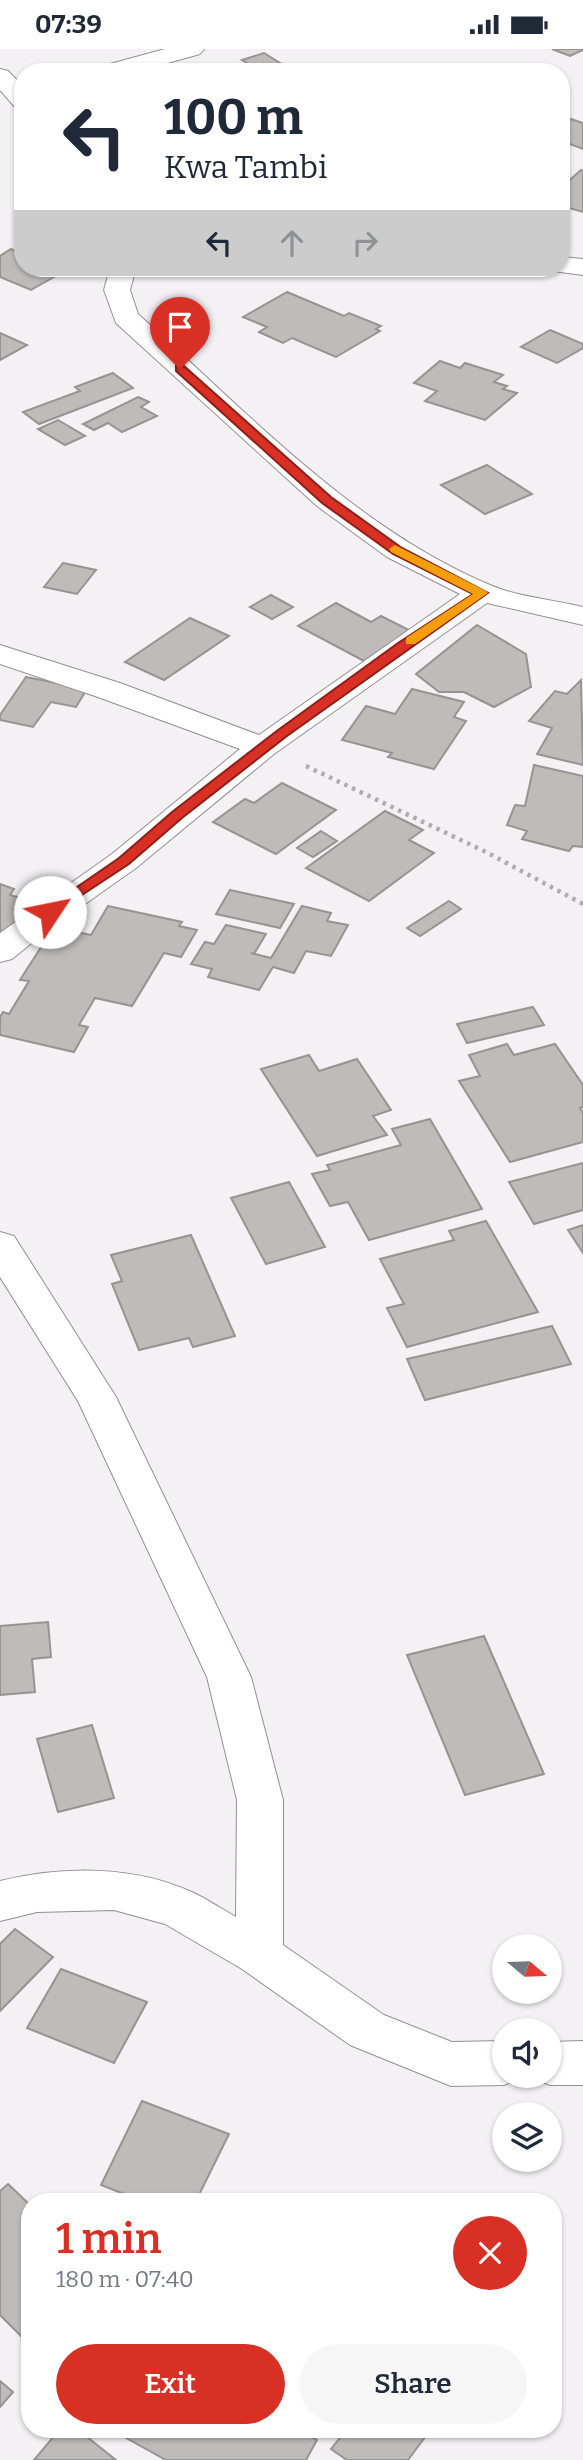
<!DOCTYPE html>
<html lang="en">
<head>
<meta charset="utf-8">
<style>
	:root { --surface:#fff; --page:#f6f6f7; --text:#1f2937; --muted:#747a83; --accent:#d93025 }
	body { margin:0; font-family:Bitter,serif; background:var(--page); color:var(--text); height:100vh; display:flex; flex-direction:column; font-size:26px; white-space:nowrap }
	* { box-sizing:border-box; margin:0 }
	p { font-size:23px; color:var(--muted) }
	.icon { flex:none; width:38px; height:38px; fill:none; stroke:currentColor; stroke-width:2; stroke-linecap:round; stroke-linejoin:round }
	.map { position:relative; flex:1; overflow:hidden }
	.sheet { position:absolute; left:21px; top:2144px; width:541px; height:245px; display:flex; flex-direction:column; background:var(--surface); border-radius:28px; box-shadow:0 2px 5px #0004 }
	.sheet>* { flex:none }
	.top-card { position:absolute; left:14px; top:14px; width:556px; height:214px; border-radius:28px; box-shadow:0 2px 5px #0004; background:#fff; color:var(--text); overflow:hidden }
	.needle { width:46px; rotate:109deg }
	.buttons { position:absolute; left:492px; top:1885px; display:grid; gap:14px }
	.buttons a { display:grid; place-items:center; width:70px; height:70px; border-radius:50%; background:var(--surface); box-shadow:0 2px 5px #0004; font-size:35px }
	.pin { position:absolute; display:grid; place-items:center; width:60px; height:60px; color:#fff; margin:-72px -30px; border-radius:50% 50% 50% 0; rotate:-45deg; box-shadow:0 0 7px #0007 }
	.pin .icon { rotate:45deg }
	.me { position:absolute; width:77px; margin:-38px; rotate:56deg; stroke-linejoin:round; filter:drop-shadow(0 0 5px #0008) }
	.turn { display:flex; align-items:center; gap:24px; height:147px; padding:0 35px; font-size:32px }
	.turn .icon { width:91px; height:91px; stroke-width:2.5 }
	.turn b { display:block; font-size:49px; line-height:60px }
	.lanes { display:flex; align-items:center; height:66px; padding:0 35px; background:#0003; justify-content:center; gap:35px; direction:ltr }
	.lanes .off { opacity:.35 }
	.round { display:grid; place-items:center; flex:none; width:74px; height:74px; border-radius:37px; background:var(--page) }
	.summary { display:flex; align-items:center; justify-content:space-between; height:119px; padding:0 35px }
	h1 { font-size:42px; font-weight:600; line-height:52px; color:var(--accent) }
	.cta { display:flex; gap:14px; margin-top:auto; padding:14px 35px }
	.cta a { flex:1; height:80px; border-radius:42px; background:var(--accent); color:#fff; font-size:28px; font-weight:600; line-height:80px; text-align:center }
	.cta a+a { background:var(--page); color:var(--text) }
	.status { display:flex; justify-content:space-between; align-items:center; height:49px; padding:0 35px; background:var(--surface); direction:ltr }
	.status svg { height:19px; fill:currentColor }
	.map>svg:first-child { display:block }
	.building { fill:#bebbb9; stroke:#969391; stroke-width:2 }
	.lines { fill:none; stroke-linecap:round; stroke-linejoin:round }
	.minor-casing { stroke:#929092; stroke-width:2 }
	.path { stroke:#afacaf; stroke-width:4.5; stroke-dasharray:3.5 5; stroke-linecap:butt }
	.minor { fill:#fff; fill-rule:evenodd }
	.route { fill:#d93025; stroke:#8d1f18; stroke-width:2 }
	.slow { fill:#f59e0b }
</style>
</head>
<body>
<div class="status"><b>07:39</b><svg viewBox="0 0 49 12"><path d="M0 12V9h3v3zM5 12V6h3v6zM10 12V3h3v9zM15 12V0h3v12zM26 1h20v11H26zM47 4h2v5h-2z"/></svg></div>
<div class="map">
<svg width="583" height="2411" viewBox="0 0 583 2411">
	<rect width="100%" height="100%" fill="#f4f1f4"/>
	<g class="building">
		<path d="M552,0H583V1L570,7Z"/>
		<path d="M264,4L288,19L262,23L242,11Z"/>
		<path d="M364,15L380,23H343Z"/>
		<path d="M571,70L583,74V100L562,92V75Z"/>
		<path d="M581,121L583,122V163L562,157V138Z"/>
		<path d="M11,200L23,206V219H62L56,222L61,224L31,241L0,228V207Z"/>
		<path d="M287,243L344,267L349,264L381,277L376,280L380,282L336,308L292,289L283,294L259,283L267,278L243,268Z"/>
		<path d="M550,281L583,295V299L557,314L521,298Z"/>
		<path d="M0,284L27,296L0,311Z"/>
		<path d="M440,312L460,319L465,314L503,326L494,333L507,337L503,340L517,344L485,371L425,352L437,342L414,334Z"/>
		<path d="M113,324L133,339L39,375L23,363L80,342L75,338Z"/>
		<path d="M138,348L149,353L141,358L157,367L122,383L108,374L94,381L83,375Z"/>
		<path d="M58,371L85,387L65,396L38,380Z"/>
		<path d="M487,416L532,445L485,465L441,436Z"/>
		<path d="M63,514L96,521L77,545L44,538Z"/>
		<path d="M271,546L293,558L272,570L250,558Z"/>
		<path d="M336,554L371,573L381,567L411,582L364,612L298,577Z"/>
		<path d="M190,569L229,587L164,631L125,613Z"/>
		<path d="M477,576L526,605L531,638L494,658L464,643H439L416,625Z"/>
		<path d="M26,628L87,640L76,658L51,653L33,678L0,671V666Z"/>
		<path d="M581,631L583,716L537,705L552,679L529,672L555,642L567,645Z"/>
		<path d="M412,640L464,653L454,668L466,672L434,720L388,708L392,704L342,691L366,657L395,665Z"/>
		<path d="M534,716L583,727V798L573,797L569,802L522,790L527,782L507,776L515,756L525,757Z"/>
		<path d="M282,734L336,761L276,805L213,773L245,750L254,754Z"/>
		<path d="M385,762L423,781L409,791L434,804L369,852L306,819Z"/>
		<path d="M321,782L337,792L313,808L297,799Z"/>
		<path d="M0,835L14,840L10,846L39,854L14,886L0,882Z"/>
		<path d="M230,841L294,855L280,879L216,865Z"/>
		<path d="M449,852L461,860L420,887L407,879Z"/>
		<path d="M108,857L182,873L179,877L197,881L181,908L164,904L132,957L95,949L79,976L88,978L74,1003L0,986V968L3,963L9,965L29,932L20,931L54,878L91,886Z"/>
		<path d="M302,857L331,864L327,872L348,876L331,907L306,902L294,924L273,918L259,941L208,928L212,920L191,915L205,893L214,895L226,876L266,885L254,905L251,904L271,909Z"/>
		<path d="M533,958L544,976L467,994L457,975Z"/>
		<path d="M507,995L514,1006L555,995L583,1036V1058L580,1059L583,1064V1093L510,1113L459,1032L480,1027L469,1006Z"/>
		<path d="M309,1006L319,1022L357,1010L391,1061L373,1067L387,1086L317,1107L261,1020Z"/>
		<path d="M430,1070L482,1160L369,1191L348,1153L330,1157L312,1125L330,1121L327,1116L401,1096L392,1080Z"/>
		<path d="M583,1114V1161L534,1175L509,1133Z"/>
		<path d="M289,1133L325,1198L266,1215L231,1149Z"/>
		<path d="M486,1172L538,1263L407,1298L387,1259L404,1255L380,1210L454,1191L449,1182Z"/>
		<path d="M583,1176V1204L568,1181Z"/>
		<path d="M191,1186L235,1287L193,1298L189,1289L139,1301L112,1235L122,1232L111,1206Z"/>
		<path d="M552,1277L571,1315L425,1351L407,1310Z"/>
		<path d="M48,1573L51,1608L32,1610L35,1643L0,1646V1577Z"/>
		<path d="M484,1587L544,1725L465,1746L407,1606Z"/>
		<path d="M92,1676L114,1749L58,1763L37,1690Z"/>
		<path d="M15,1880L53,1908L0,1962V1895Z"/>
		<path d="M61,1920L147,1953L114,2014L27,1979Z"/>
		<path d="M142,2052L229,2085L196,2152H142L101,2136Z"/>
		<path d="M8,2135L30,2156V2296L0,2266V2142Z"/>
		<path d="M0,2332L13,2343L0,2358Z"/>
		<path d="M60,2380H77L116,2411H34Z"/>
		<path d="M110,2380H297L317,2391L306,2411H166Z"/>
		<path d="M347,2380H431L408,2411H347L331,2400Z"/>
	</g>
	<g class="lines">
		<defs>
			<g id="minor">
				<path d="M165,0H204L200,5L135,23H95L99,18Z"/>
				<path d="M0,20L8,22L23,37V59L14,57L0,41Z"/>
				<path d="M562,208L583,210V226L553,222L551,219H562Z"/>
				<path d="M110,219H136L130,241L138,265C246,362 354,479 490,536C518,548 553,551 583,558V576L487,554L274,705L136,819L44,884L12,910L0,913V884L112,805L240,700L98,648L0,615V596L120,634L259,686L460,545L387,508L317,457L116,274L104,241Z"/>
				<path d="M0,1183L14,1187L116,1348L251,1628L283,1751V1896L384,1966L452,1993L504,1992V2026H522L521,2029L504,2036L451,2037L350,1996L242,1920L165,1875L114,1861L37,1863L0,1872V1832C63,1817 134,1816 194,1844C208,1851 222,1860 236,1868L237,1751L207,1628L78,1352L0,1228Z"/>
				<path d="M583,1992V2036H550L533,2029L532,2026H550V1993Z"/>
			</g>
		</defs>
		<use href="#minor" class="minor-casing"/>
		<path class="path" d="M306,717L486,803L583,855"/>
		<use href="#minor" class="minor"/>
	</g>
	<path class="route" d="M176,317H184L331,448L402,499L488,544L287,687L182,769L129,815L50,867L45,866V860L119,809L172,763L278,681L398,594L473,545L393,505L322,454L176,322Z"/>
	<path class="slow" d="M395,496L486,542L488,544L415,595H406V589L473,545L391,503L389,500Z"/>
</svg>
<div class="buttons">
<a><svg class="needle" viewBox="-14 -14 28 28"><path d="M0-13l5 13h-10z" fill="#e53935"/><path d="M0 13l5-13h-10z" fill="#747a83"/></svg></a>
<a><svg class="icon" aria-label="sound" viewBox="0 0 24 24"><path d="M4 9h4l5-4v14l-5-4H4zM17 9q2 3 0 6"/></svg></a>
<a><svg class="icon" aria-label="layers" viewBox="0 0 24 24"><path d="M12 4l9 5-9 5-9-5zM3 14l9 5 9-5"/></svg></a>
</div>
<div class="pin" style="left:180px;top:320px;background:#d93025"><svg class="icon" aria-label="arrive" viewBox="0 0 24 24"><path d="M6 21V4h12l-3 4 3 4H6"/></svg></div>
<svg class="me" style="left:50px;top:863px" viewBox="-20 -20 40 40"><circle r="19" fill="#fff"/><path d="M0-13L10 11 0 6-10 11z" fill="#d93025"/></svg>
<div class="top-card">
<div class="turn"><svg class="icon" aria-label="left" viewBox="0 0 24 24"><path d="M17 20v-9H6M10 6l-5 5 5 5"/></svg><div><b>100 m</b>Kwa Tambi</div></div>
<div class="lanes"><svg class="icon" aria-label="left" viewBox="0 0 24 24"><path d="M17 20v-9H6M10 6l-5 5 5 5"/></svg><svg class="icon off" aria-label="ahead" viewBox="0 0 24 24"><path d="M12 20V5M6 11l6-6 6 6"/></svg><svg class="icon off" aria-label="right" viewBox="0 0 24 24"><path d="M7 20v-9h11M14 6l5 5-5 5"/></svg></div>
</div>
<section class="sheet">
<div class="summary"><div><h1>1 min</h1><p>180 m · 07:40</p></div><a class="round" style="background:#d93025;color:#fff"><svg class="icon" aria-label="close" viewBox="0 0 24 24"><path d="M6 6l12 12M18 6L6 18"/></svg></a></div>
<div class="cta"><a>Exit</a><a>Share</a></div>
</section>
</div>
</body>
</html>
